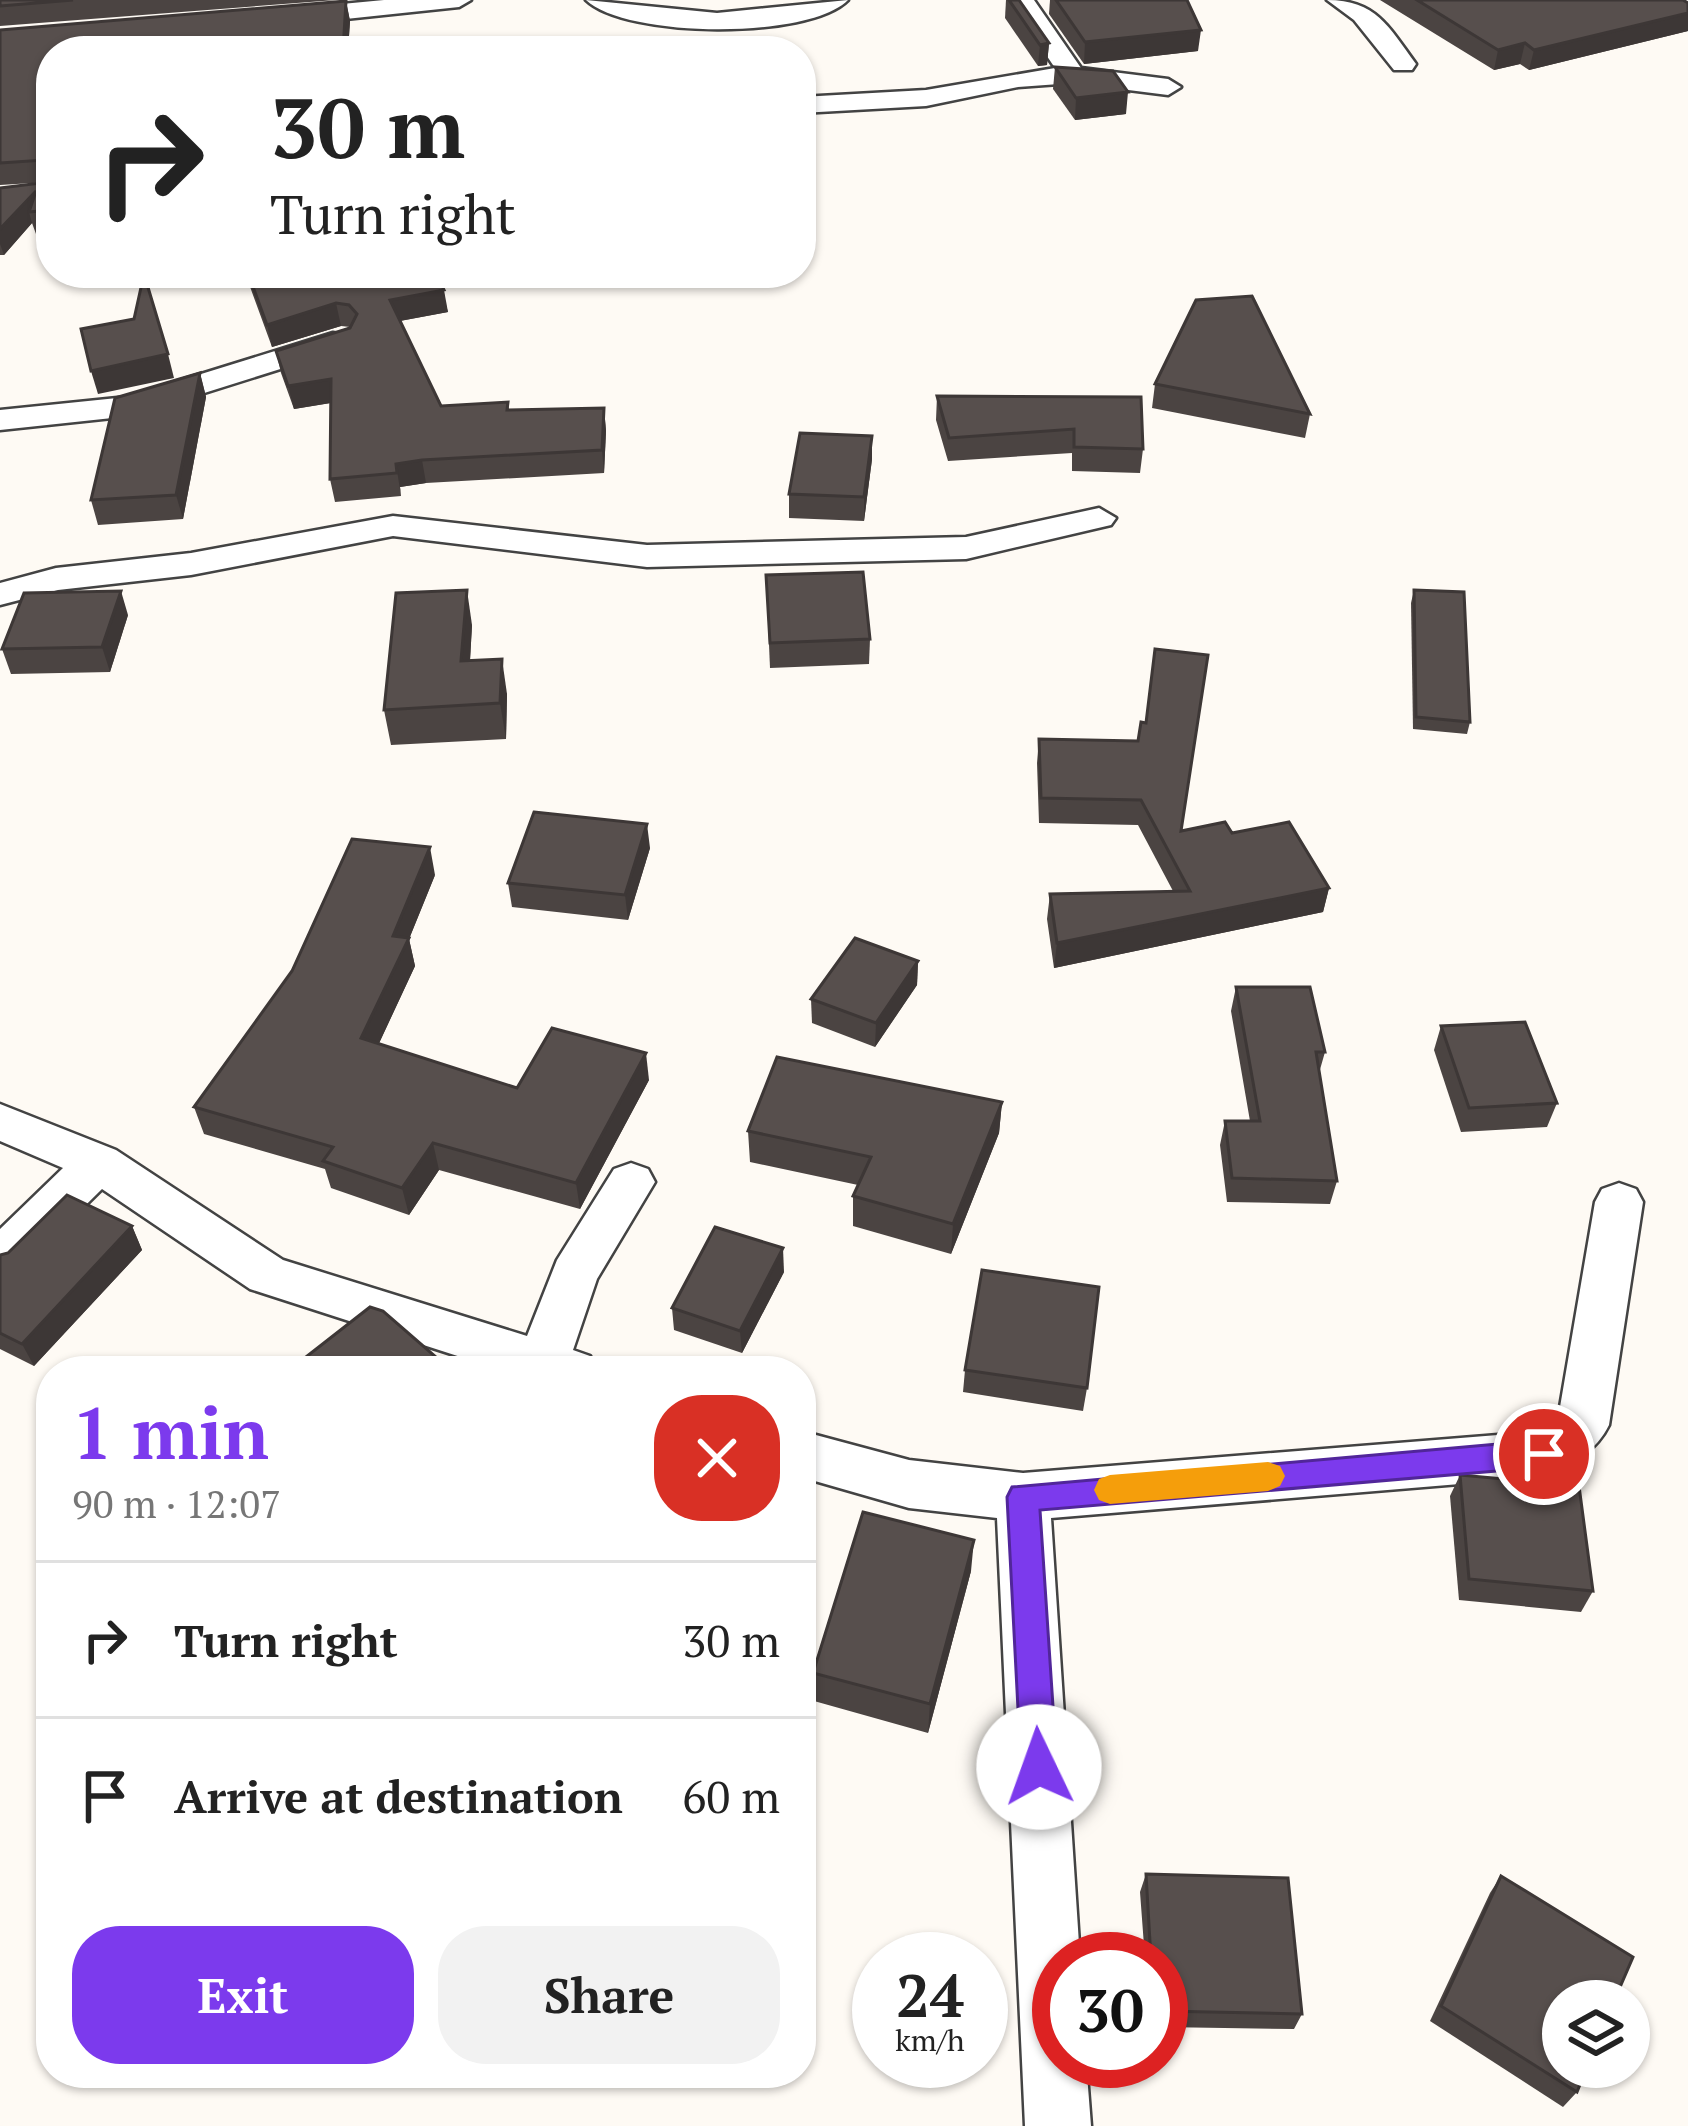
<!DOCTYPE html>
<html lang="en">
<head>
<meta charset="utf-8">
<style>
	:root { --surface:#fff; --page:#f2f2f2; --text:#222; --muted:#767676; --line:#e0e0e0; --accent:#7c3aed }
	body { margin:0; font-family:"PT Serif",serif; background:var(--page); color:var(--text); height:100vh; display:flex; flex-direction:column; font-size:45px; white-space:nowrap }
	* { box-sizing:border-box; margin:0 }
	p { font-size:39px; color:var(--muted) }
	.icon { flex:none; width:66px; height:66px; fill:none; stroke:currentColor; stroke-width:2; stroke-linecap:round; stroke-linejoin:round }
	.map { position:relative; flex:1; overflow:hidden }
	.details { position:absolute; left:36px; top:1356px; width:780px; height:732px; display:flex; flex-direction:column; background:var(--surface); border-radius:48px; box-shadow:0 3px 9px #0004 }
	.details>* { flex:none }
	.hud { position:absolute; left:36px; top:36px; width:780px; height:252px; border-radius:48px; box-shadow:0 3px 9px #0004; background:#fff; color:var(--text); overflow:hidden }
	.fabs { position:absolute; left:1542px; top:1980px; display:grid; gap:24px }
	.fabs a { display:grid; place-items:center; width:108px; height:108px; border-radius:50%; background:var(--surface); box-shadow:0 3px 9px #0004; font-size:60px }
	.speed { position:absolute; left:852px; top:1932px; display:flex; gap:24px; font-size:60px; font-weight:700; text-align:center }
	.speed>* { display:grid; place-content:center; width:156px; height:156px; border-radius:50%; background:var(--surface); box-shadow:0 3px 9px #0004; line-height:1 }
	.speed small { font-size:30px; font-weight:400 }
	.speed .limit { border:18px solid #d22; background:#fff; color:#111 }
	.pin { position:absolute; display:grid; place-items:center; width:102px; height:102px; color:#fff; margin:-51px; border:6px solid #fff; border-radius:50%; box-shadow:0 3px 12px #0007 }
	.me { position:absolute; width:132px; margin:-66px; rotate:357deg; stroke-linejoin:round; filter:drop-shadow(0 0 9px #0008) }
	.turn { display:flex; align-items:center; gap:42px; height:252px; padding:0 36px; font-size:54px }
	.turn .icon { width:156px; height:156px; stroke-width:2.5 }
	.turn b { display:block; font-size:84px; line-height:102px }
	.round { display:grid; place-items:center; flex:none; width:126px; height:126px; border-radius:48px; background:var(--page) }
	.overview { display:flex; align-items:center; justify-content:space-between; height:204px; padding:0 36px }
	h1 { font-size:72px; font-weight:600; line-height:90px; color:var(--accent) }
	.cta { display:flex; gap:24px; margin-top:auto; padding:24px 36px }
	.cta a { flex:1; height:138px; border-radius:48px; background:var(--accent); color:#fff; font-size:48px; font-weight:600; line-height:138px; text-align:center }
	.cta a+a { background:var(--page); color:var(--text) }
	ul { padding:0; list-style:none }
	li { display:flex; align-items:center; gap:36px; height:156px; padding:0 36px; border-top:3px solid var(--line) }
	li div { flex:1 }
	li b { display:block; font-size:45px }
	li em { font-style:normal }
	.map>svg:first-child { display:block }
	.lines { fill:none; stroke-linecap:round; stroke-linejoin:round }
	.street-casing { stroke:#434343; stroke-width:5 }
	.street { fill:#fff; fill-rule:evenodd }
	.wall { fill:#4b4442 }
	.shaded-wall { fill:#3d3736 }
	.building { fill:#574f4d; stroke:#3d3736; stroke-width:3 }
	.route { fill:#7c3aed; stroke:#51269a; stroke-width:3 }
	.slow { fill:#f59e0b }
</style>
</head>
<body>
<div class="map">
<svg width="1688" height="2126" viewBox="0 0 1688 2126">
	<rect width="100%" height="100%" fill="#fefaf4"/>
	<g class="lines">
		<defs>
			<g id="street">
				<path d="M384,0H471L459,7L289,25L276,17L289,9Z"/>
				<path d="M586,0L717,13L848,0C809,40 625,38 586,0Z"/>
				<path d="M1009,0H1034L1081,68L1168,79L1181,87L1168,95L1073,83L1018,87L926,106L801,113V97L926,90L1055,68Z"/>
				<path d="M1327,0C1376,0 1388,26 1416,64L1412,70H1394L1354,20Z"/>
				<path d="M333,333L344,335L349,342L344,349L131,416L0,430V410L127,397Z"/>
				<path d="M1099,508L1116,518L1111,525L966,559L647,567L393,536L191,575L58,590L0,605V583L56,568L191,553L393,516L647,545L966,537Z"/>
				<path d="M0,1104L116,1150L283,1260L527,1336L557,1260L614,1169L631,1163L648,1169L655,1182L597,1279L573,1350L590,1356L597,1371H504L250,1289L102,1189L17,1273L0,1279V1229L63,1168L0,1141Z"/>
				<path d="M1619,1183L1636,1189L1643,1202L1609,1425C1597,1450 1570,1468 1544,1477L1051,1518L1080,1959H1059V2061H1086L1091,2126H1025L997,1518L909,1508L801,1477V1431L909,1460L1023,1473L1534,1432L1559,1413L1595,1202L1602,1189Z"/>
			</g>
		</defs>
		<use href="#street" class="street-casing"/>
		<use href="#street" class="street"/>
	</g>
	<g class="wall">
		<path d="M0,0H336L0,26Z"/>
		<path d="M1006,0H1019L1049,43L1047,65L1038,66L1005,18Z"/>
		<path d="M1050,0H1187L1198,51L1084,64L1049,14Z"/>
		<path d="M1380,0H1683L1688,3V31L1529,70L1520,64L1494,70Z"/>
		<path d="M346,1L350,21L348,51H51V233L36,234L32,223L4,255H0V188L49,182L0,185V30Z"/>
		<path d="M1055,67L1126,114L1075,120L1053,89Z"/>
		<path d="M245,273H436L448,312L400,321L441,406L508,402L509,410L604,408L606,431L604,473L426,483L400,487L401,496L335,502L330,479L331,403L294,409L281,373L276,351L350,327L341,326L272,347Z"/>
		<path d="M200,373L206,397L183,519L98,525L91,500Z"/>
		<path d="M1155,384L1310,414L1305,438L1152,408Z"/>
		<path d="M937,396L1141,397L1143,449L1140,473L1072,471V453L948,461L936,420Z"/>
		<path d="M872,459L864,521L789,518V494Z"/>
		<path d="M766,575L870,639L869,664L770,668Z"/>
		<path d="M1414,590L1470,722L1467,734L1413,729L1411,603Z"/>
		<path d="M128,615L110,672L11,674L2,649Z"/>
		<path d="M472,625L470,660L507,694L506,739L391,745L384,710Z"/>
		<path d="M1039,739L1138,741L1181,831L1232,833L1329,888L1323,912L1054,968L1047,919L1050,894L1173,891L1138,825L1039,823L1037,763Z"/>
		<path d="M650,848L628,920L512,907L508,883Z"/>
		<path d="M435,875L409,939L415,966L379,1043L517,1088L649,1080L580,1209L439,1170L409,1215L331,1188L325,1169L204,1134L194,1107Z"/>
		<path d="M918,961L917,985L875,1047L812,1023L811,999Z"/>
		<path d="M1236,987L1325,1052L1319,1073L1337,1181L1330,1204L1227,1202L1220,1145L1225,1121H1250L1231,1011Z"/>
		<path d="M1441,1026L1557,1103L1547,1127L1461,1132L1434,1050Z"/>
		<path d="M1002,1102L999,1133L951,1254L853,1226V1196L858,1185L750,1162L748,1131Z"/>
		<path d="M132,1226L142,1250L34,1366L0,1349V1255Z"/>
		<path d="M784,1272L742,1353L674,1330L672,1308Z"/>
		<path d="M965,1370L1087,1388L1083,1411L963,1392Z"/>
		<path d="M1460,1475L1593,1591L1581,1612L1459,1600L1450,1496Z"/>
		<path d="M971,1571L928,1733L814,1701L813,1673Z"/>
		<path d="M1146,1874L1302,2014L1294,2029L1161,2027V1959H1145L1140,1892Z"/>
		<path d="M1501,1876L1577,2092L1563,2107L1430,2021L1490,1893Z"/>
	</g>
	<g class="shaded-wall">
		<path d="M346,1L350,21L348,51H343Z"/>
		<path d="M1688,13V31L1529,70L1534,50Z"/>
		<path d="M1201,30L1198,51L1084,64L1085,42Z"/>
		<path d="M1049,43L1047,65L1038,66L1040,45Z"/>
		<path d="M1525,43L1520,64L1494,70L1498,50Z"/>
		<path d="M1128,92L1126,114L1075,120L1076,98Z"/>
		<path d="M36,191L29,212L32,223L4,255L0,244V229Z"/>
		<path d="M567,273H610L611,278L568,284Z"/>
		<path d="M444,290L448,312L394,322L390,300Z"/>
		<path d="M336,303L341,326L272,347L267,325Z"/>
		<path d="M168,354L174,378L98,394L91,371Z"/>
		<path d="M200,373L206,397L183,519L176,495Z"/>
		<path d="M331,379L336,402L294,409L288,386Z"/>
		<path d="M604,408L606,431L604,473L602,450Z"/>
		<path d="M872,436V459L864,521V497Z"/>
		<path d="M422,460L426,483L400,487L401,496L396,464Z"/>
		<path d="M467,590L472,625L468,696L461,661Z"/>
		<path d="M121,591L128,615L110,672L102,647Z"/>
		<path d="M502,659L507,694L506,739L500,703Z"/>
		<path d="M647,824L650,848L628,920L625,895Z"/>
		<path d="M430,847L435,875L409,939L415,966L369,1065L361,1038L393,936Z"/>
		<path d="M1329,888L1323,912L1054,968L1057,943Z"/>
		<path d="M918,961L917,985L875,1047L876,1023Z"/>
		<path d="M646,1053L649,1080L580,1209L576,1183Z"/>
		<path d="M1002,1102L999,1133L951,1254L953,1224Z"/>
		<path d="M433,1143L439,1170L409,1215L402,1188Z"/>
		<path d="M132,1226L142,1250L34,1366L22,1344Z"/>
		<path d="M783,1248L784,1272L742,1353L740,1331Z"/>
		<path d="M974,1540L971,1571L928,1733L930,1704Z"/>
	</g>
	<g class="building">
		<path d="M0,0H73L0,6Z"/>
		<path d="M1009,0H1019L1049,43L1040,45Z"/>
		<path d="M1056,0H1187L1201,30L1085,42Z"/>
		<path d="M1417,0H1683L1688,3V13L1534,50L1525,43L1498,50Z"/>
		<path d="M346,1L343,51H51V210L29,212L36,191L0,229V188L49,182L44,160L0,163V30Z"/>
		<path d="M1055,67L1113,71L1128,92L1076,98Z"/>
		<path d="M248,273H436L444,290L390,300L441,406L508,402L507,410L604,408L602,450L422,460L396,464L397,473L330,479L331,379L288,386L276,351L350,328L357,314L349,305L336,303L267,325Z"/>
		<path d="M144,274L168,354L91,371L81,329L134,319Z"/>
		<path d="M1252,296L1310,414L1155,384L1196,300Z"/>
		<path d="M200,373L176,495L91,500L115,398Z"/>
		<path d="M937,396L1141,397L1143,449L1074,447V429L949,438Z"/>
		<path d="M800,433L872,436L864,497L789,494Z"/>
		<path d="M863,572L870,639L770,643L766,575Z"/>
		<path d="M467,590L461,661L502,659L500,703L384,710L396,593Z"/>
		<path d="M1414,590L1464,592L1470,722L1416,717Z"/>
		<path d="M121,591L102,647L2,649L24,593Z"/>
		<path d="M1155,649L1208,655L1181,831L1225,822L1232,833L1289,822L1329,888L1057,943L1050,894L1190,891L1141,800L1041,798L1039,739L1138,741L1141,722L1146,723Z"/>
		<path d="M534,812L647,824L625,895L508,883Z"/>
		<path d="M352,839L430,847L393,936L409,938L361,1038L517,1088L552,1028L646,1053L576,1183L433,1143L402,1188L323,1161L333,1147L194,1107L292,971Z"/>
		<path d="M855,938L918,961L876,1023L811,999Z"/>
		<path d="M1236,987H1310L1325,1052H1316L1337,1181L1232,1178L1225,1121H1260Z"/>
		<path d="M1525,1022L1557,1103L1469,1108L1441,1026Z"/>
		<path d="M777,1057L1002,1102L953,1224L853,1196L871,1157L748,1131Z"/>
		<path d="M67,1195L132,1226L22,1344L0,1333V1255L8,1253Z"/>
		<path d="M715,1227L783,1248L740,1331L672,1308Z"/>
		<path d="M982,1270L1099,1287L1087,1388L965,1370Z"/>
		<path d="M370,1307L383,1311L452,1371H288Z"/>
		<path d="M1460,1475L1579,1486L1593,1591L1469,1579Z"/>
		<path d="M863,1512L974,1540L930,1704L813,1673Z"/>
		<path d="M1146,1874L1288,1878L1302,2014L1161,2011V1959H1151Z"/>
		<path d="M1501,1876L1633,1957L1614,2001H1563V2067H1587L1577,2092L1441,2006Z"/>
	</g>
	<path class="route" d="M1544,1440L1555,1444L1560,1454L1555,1463L1544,1467L1040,1510L1057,1767L1051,1779L1039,1784L1026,1779L1021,1767L1007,1497L1012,1487Z"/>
	<path class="slow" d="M1268,1462L1280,1466L1285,1476L1280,1486L1268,1491L1110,1504L1099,1500L1094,1490L1099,1479L1110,1475Z"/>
</svg>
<div class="fabs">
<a><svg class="icon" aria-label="layers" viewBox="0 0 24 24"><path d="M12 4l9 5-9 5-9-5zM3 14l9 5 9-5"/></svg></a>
</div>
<div class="speed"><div>24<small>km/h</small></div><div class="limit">30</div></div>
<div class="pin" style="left:1544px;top:1454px;background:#d93025"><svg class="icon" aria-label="arrive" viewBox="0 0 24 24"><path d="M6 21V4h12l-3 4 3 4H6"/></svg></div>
<svg class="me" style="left:1039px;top:1767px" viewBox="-20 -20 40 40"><circle r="19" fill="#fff"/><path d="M0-13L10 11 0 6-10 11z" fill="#7c3aed"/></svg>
<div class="hud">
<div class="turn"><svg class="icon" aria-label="right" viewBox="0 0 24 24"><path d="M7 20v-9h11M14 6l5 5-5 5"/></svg><div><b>30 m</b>Turn right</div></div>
</div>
<section class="details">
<div class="overview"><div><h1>1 min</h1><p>90 m · 12:07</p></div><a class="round" style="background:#d93025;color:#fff"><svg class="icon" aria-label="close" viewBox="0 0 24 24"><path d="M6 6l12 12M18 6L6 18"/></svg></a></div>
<ul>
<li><svg class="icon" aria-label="right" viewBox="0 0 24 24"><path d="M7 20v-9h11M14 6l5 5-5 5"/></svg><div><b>Turn right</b></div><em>30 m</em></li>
<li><svg class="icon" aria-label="arrive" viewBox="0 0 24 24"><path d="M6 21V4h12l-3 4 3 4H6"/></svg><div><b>Arrive at destination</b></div><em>60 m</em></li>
</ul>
<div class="cta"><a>Exit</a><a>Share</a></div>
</section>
</div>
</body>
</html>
